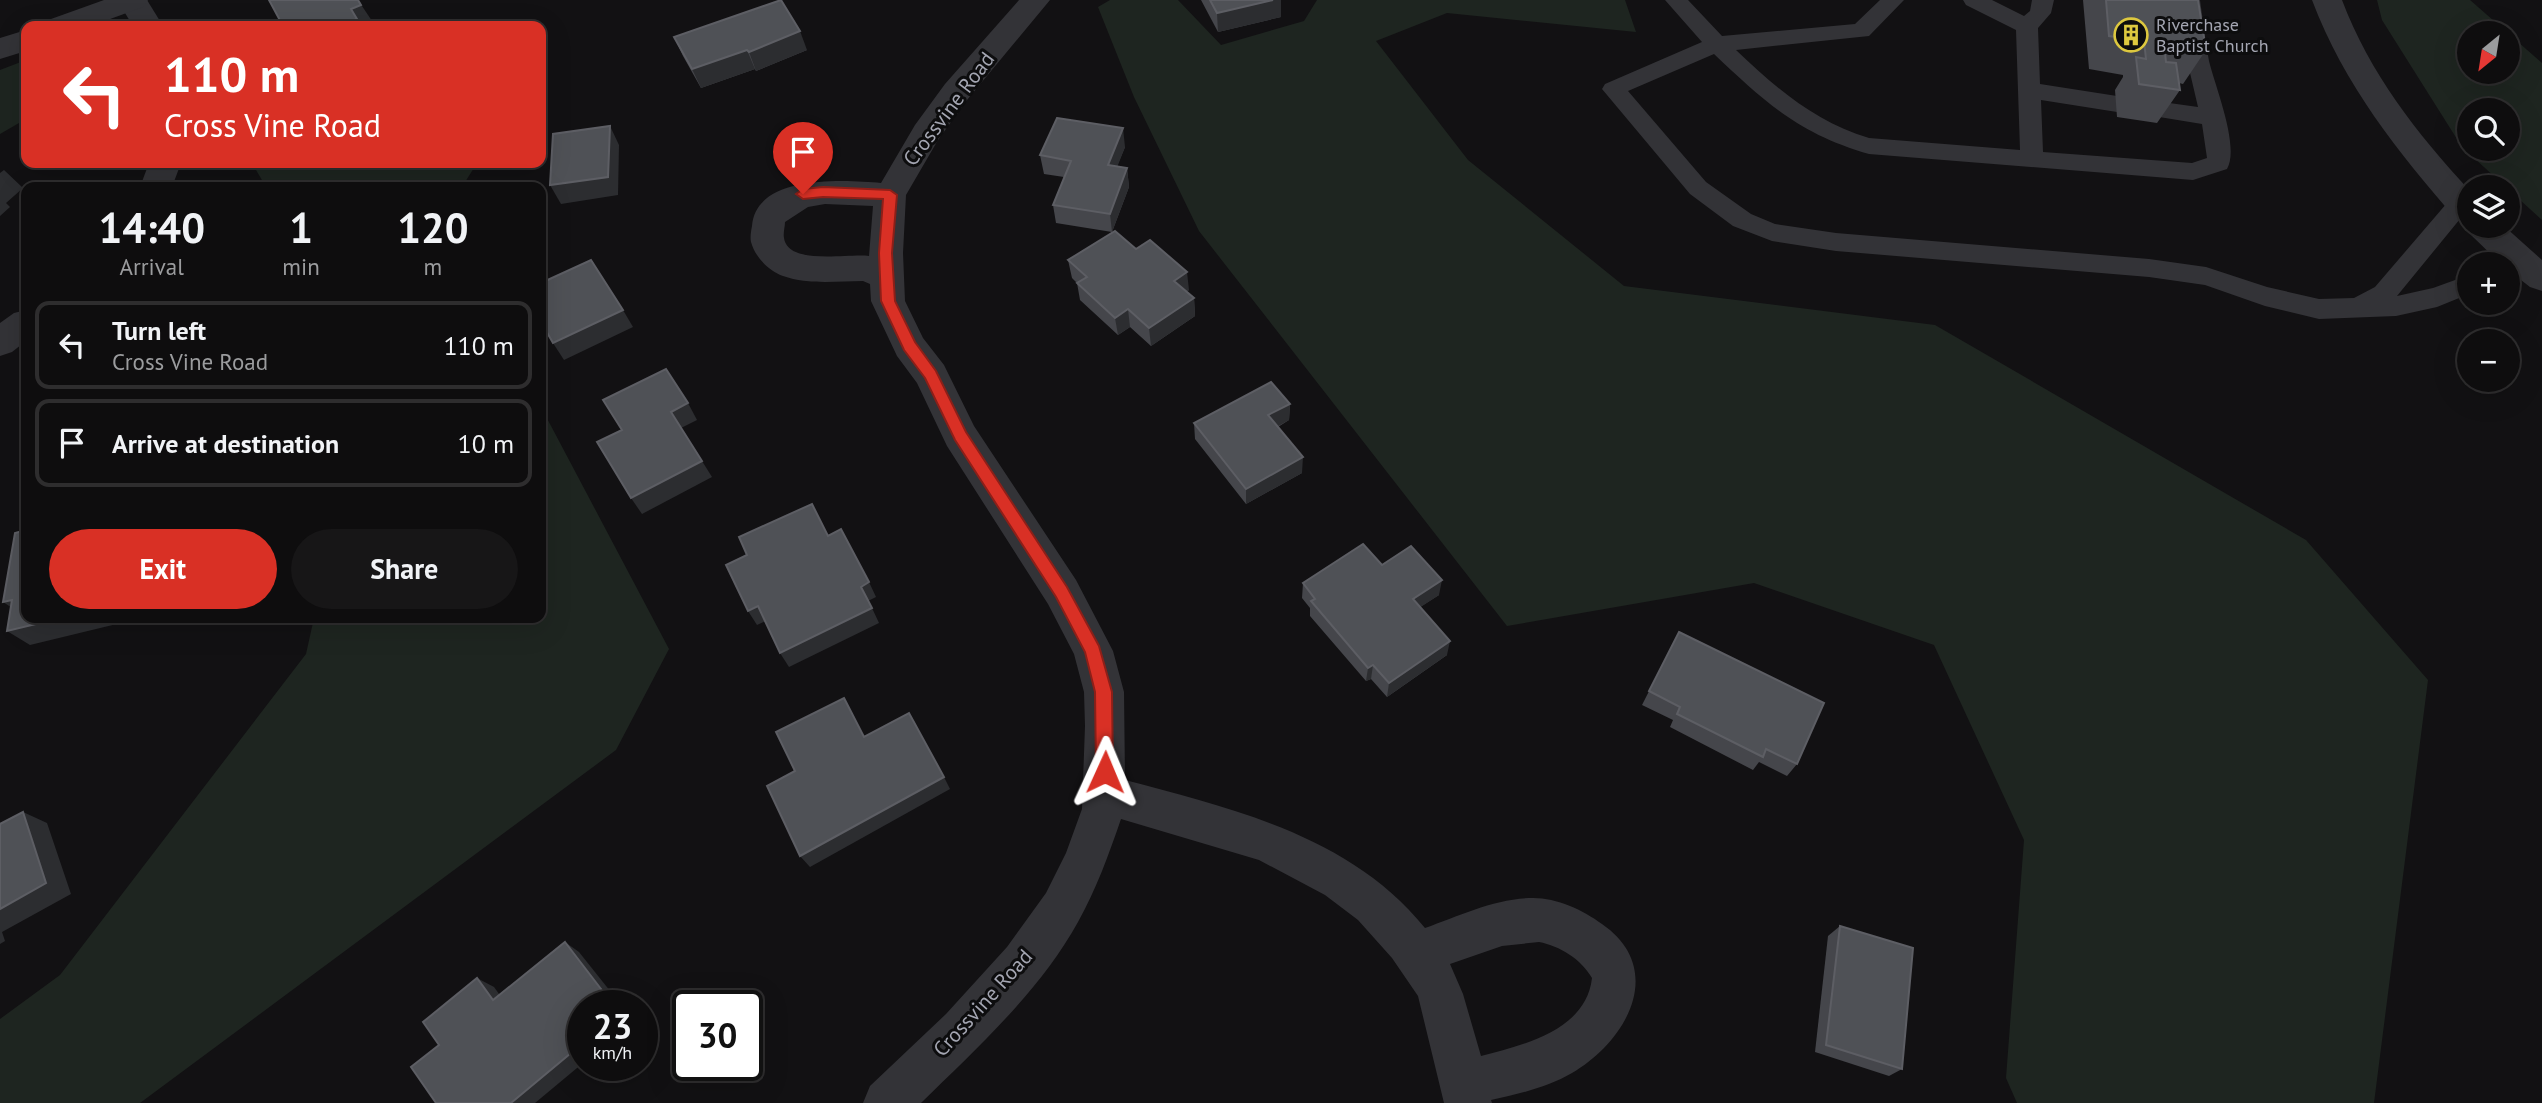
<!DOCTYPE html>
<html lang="en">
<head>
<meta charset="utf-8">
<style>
	:root { --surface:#0e0d0e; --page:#171617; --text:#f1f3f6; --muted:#9b9c9e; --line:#2e2d2e; --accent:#d93025 }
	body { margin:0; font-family:"PT Sans",sans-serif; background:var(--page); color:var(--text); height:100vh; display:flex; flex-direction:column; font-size:26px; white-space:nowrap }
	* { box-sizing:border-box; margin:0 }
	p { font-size:23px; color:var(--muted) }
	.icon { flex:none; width:38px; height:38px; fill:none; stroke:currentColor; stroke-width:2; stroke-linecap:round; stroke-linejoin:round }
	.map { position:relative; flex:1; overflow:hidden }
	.details { position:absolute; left:21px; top:182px; width:525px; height:441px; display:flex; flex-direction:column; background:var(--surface); border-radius:14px; box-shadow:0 7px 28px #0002,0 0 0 2px var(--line) }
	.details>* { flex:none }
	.banner { position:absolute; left:21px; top:21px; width:525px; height:147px; border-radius:14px; box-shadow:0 7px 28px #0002,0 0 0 2px var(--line); background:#d93025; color:#fff; overflow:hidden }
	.needle { width:46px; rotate:210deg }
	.controls { position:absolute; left:2457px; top:21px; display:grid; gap:14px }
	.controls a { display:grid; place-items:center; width:63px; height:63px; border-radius:50%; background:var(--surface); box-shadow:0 7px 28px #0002,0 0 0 2px var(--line); font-size:35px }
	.speed { position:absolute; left:567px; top:990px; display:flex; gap:14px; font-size:35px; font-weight:700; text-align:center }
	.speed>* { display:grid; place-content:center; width:91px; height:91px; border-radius:50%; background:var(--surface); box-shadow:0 7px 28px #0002,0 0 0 2px var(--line); line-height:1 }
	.speed small { font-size:18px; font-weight:400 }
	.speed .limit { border:4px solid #111; border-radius:10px; background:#fff; color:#111 }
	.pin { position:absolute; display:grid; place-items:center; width:60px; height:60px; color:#fff; margin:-72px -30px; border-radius:50% 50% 50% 0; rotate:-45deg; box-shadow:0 0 7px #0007 }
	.pin .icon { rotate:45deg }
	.me { position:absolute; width:77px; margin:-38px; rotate:1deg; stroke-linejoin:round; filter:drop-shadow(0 0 5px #0008) }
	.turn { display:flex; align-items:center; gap:24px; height:147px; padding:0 28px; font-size:32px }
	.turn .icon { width:91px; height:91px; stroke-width:2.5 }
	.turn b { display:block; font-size:49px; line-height:60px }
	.eta { display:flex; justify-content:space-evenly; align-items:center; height:119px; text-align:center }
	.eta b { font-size:42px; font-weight:800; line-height:49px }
	.primary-button { display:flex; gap:14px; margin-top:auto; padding:14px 28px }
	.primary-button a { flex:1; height:80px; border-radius:42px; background:var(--accent); color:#fff; font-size:28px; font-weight:800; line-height:80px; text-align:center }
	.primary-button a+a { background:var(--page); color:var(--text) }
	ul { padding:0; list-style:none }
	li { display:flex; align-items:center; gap:21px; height:88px; margin:0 14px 10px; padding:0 14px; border:4px solid var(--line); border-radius:14px }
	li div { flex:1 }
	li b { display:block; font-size:26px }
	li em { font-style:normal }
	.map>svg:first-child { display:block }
	.green { fill:#1e2520; fill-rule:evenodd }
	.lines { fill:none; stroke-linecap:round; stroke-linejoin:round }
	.service { fill:#333337; fill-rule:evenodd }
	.minor { fill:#333337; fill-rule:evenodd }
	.tertiary { fill:#333337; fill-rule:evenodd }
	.wall { fill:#45464b }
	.shaded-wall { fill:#2c2d30 }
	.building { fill:#4f5156; stroke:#5d5e64; stroke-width:2 }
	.route { fill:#d93025; stroke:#8d1f18; stroke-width:2 }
	.labels { text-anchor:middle; stroke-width:6; stroke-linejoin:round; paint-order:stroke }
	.far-poi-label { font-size:18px; fill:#a4a6b2; stroke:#0d0d0e; text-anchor:start }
	.street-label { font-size:21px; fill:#a4a6b2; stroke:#0d0d0e }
</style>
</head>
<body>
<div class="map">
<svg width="2542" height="1103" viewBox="0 0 2542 1103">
	<rect width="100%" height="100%" fill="#121113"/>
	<g class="green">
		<path d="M1110,0H1178L1221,45L1304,21L1317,0H1625L1636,32L1447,13L1376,41L1468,160L1624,286L1935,325L2306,540L2428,680L2374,1103H2017L2006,1078L2024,840L1934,645L1754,583L1507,626L1199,231L1134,97L1098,7Z"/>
		<path d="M2377,0H2470L2542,63V220L2462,147L2382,20ZM2508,33V72H2469V33ZM2469,110H2508V149H2469Z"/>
		<path d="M26,60V119L0,134V70Z"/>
		<path d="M252,163H477L462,187H266Z"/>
		<path d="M541,407L669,649L616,750L140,1103H0V1019L60,975L306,654L314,618H541Z"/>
	</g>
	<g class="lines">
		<path class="service" d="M1665,0H1688L1722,36L1855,24L1880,0H1904L1869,36L1736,50C1776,88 1815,122 1869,138L2020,150L2016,30L1966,5L1963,0H1992L2024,16L2030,11L2032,0H2054L2051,13L2038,28L2040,84L2117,96L2125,98L2128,104L2125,110L2117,112L2041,100L2043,152L2192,163L2207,158L2202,124L2147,115L2144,109L2147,103L2155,101L2198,107L2187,60L2178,0H2200C2203,20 2205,41 2209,61C2215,86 2240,147 2227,169L2193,180L1869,154C1799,134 1766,103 1714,54L1628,91L1706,182L1751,214L1775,224L1836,233L2149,259L2206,267L2267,287L2319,299L2354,298L2375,287L2453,196L2461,193L2469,196V208L2397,296L2433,288L2469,275V294L2437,307L2396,316L2319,319L2265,306L2205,285L2149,277L1836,251L1772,241L1733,226L1690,194L1602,89L1605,84L1702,42Z"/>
		<g class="minor">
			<path d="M117,0H147L163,26H133Z"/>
			<path d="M1019,0H1050L967,100L938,140L906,195L903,253L905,301L923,338L944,365L974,426L1076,580L1113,651L1124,692L1125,780C1234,809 1351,836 1425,928C1459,916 1496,898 1533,898C1557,898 1583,910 1602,924C1667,969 1627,1041 1572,1073C1548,1087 1519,1094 1491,1100L1492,1103H1444L1418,996L1392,958L1358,920L1325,895L1259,860L1121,819C1109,854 1096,890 1078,922C1040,991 977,1048 921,1103H863L870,1086L946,1014L1007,947L1046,893L1066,853L1082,809L1085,726L1084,692L1074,654L1048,604L947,446L917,383L897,356L871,301L870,284L863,281C837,281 808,285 783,276C769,271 755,257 751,242C750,238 751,231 752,226C756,174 844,180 881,183L915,125L945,84ZM825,204L873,206L869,256C849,253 788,266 784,238C783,233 785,227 785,222L808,207ZM1539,942C1560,946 1581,959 1592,978C1586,1031 1523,1045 1481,1056L1463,994L1450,964L1502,946Z"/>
			<path d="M149,163H181L172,187H140Z"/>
			<path d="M26,310V341L12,352L0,356V323L14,313Z"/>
		</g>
		<g class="tertiary">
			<path d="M104,0H148L143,7L91,26H47L51,19Z"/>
			<path d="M2312,0H2342C2370,74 2416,132 2469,190V226H2504L2542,260V291L2530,287L2508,270V264H2501L2471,235L2466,226L2468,223L2457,220C2398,152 2344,85 2312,0Z"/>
			<path d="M26,30V51L0,59V38Z"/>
		</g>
	</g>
	<g class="wall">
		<path d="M1201,0H1281V17L1218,32Z"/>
		<path d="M2083,0H2198L2206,50L2183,84L2179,83L2180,90L2157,123L2117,117L2115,90L2123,77V75L2089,69Z"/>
		<path d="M674,37L807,50L756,71L755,69L701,88L683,56Z"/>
		<path d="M1125,147L1117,166L1127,168L1129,187L1112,232L1056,223L1053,205L1064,177L1044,174L1040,155Z"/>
		<path d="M1068,260L1189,290L1186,292L1194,298L1195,316L1151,346L1130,327L1118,335L1080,300L1077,283L1072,278Z"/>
		<path d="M1290,404L1289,420L1278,427L1302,473L1246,504L1195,439L1194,423Z"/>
		<path d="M1382,565L1439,595L1420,607L1447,655L1387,697L1371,679L1366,681L1310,616V608L1302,598L1303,583Z"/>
		<path d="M1679,632L1797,764L1787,776L1759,762L1753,770L1670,727L1673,720L1642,705Z"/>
		<path d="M1840,926L1902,1069L1889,1076L1815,1052L1828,936Z"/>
	</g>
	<g class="shaded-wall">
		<path d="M358,0L374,24L368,26H338Z"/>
		<path d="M1273,0H1281V17L1218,32L1217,13Z"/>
		<path d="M315,22L318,26H303Z"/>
		<path d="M800,31L807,50L756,71L749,52Z"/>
		<path d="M747,50L755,69L701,88L692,69Z"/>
		<path d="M610,126L619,145L618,195L561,204L550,185Z"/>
		<path d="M1123,128L1125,147L1111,183L1108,165Z"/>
		<path d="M1127,168L1129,187L1112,232L1110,214Z"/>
		<path d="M4,170L23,188L6,203L10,207L0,216V173Z"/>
		<path d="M1187,272L1189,290L1176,298L1174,281Z"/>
		<path d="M1194,298L1195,316L1151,346L1149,328Z"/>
		<path d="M1128,309L1130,327L1118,335L1115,318Z"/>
		<path d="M623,310L633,327L564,360L553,343Z"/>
		<path d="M688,403L697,420L681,428L671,412Z"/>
		<path d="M1290,404L1289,420L1268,432V415Z"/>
		<path d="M1303,457L1302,473L1246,504V489Z"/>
		<path d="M702,461L712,477L642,514L631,498Z"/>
		<path d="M1442,580L1439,595L1410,614L1413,599Z"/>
		<path d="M869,582L876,597L868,601L861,587Z"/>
		<path d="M12,600L26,617L3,602Z"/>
		<path d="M758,606L768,620L757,625L748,611Z"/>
		<path d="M872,608L879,623L789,667L780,653Z"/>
		<path d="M61,618H125V622L30,645L7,631Z"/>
		<path d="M1450,641L1447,655L1387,697L1389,683Z"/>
		<path d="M1373,665L1371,679L1366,681L1368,668Z"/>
		<path d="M944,777L950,789L810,867L800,856Z"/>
		<path d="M23,812L47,823L71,894L2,932L5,941L0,944V909Z"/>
		<path d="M565,942L579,952L622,1006H614Z"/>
		<path d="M477,978L494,987L510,1009L493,1000Z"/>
		<path d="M583,1043V1063L535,1103H511Z"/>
	</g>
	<g class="building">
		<path d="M269,0H358L361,5L351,9L357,19L338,26H317L315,22L303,26H283Z"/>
		<path d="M781,0L800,31L749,52L747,50L692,69L674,37Z"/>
		<path d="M1210,0H1273L1217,13Z"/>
		<path d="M2106,0H2198L2206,50L2164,44L2166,62L2176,63L2180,90L2139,84L2136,57L2146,59L2144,41L2109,36Z"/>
		<path d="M1057,118L1123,128L1108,165L1127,168L1110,214L1053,205L1071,161L1040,155Z"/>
		<path d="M610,126L608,177L550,185L553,134Z"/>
		<path d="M1115,231L1136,249L1150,240L1187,272L1174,281L1194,298L1149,328L1128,309L1115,318L1077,283L1087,277L1068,260Z"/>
		<path d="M591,260L623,310L553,343L541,322V283Z"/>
		<path d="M666,369L688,403L671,412L702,461L631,498L597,442L622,430L603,400Z"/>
		<path d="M1271,382L1290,404L1268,415L1303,457L1246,489L1194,423Z"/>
		<path d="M812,504L828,536L841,529L869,582L861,587L872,608L780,653L758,606L748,611L726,565L747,555L739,537Z"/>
		<path d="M26,530V618H61L7,631L12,600L3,602L15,533Z"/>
		<path d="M1363,544L1382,565L1411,546L1442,580L1413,599L1450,641L1389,683L1373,665L1368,668L1311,601L1315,599L1303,583Z"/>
		<path d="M1679,632L1824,703L1797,764L1766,749L1763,757L1677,714L1680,707L1649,691Z"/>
		<path d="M844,698L864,737L909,713L944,777L800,856L767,786L795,771L776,732Z"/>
		<path d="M23,812L46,883L0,909V824Z"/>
		<path d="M1840,926L1913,948L1902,1069L1826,1045Z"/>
		<path d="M565,942L614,1006H583V1043L511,1103H436L411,1067L439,1045L423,1022L477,978L493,1000Z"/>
	</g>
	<path class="route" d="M823,187L890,190L897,195L892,253L895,301L915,342L936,371L966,432L1067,587L1099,646L1112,692L1113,772L1111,777L1105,780L1099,777L1096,772L1095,692L1085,652L1056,597L955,440L925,378L904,350L881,301L879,253L883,199L823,197L803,199L796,194L803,189Z"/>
	<defs>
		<symbol id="building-ring" viewBox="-11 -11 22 22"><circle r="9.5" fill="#0d0d0e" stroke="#ddc83f" stroke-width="1.5"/><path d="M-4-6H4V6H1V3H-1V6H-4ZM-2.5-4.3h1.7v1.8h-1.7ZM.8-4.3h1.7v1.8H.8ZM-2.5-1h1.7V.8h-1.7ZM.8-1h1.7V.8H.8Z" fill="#ddc83f"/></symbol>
	</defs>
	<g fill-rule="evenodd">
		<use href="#building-ring" x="2112" y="16" width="38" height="38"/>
	</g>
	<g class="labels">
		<g class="far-poi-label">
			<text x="2156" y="31">Riverchase<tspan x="2156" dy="21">Baptist Church</tspan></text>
		</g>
		<g class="street-label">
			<text transform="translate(949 109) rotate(-53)" y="7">Crossvine Road</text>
			<text transform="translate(983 1003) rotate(-48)" y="7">Crossvine Road</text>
		</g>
	</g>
</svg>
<div class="controls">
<a><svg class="needle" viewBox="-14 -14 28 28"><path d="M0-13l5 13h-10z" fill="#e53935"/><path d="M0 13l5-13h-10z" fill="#9b9c9e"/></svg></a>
<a><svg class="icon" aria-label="search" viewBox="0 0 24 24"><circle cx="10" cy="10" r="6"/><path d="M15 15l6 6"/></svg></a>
<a><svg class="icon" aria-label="layers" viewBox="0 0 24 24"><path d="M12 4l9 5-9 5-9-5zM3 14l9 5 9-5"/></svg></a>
<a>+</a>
<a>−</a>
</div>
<div class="speed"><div>23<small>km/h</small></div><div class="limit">30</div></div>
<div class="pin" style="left:803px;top:194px;background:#d93025"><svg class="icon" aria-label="arrive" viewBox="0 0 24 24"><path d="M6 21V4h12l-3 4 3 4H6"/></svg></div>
<svg class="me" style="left:1105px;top:772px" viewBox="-20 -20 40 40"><path d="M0-17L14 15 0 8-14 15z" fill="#d93025" stroke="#fff" stroke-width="4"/></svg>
<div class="banner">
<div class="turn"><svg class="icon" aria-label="left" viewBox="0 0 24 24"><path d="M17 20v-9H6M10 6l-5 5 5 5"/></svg><div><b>110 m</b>Cross Vine Road</div></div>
</div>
<section class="details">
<div class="eta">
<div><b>14:40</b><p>Arrival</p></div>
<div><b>1</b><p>min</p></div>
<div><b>120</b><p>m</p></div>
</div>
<ul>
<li><svg class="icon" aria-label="left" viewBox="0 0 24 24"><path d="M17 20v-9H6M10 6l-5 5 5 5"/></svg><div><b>Turn left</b><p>Cross Vine Road</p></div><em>110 m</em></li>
<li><svg class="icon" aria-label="arrive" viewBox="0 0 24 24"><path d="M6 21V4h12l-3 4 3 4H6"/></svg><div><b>Arrive at destination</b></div><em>10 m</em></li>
</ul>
<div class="primary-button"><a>Exit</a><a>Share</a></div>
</section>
</div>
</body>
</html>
